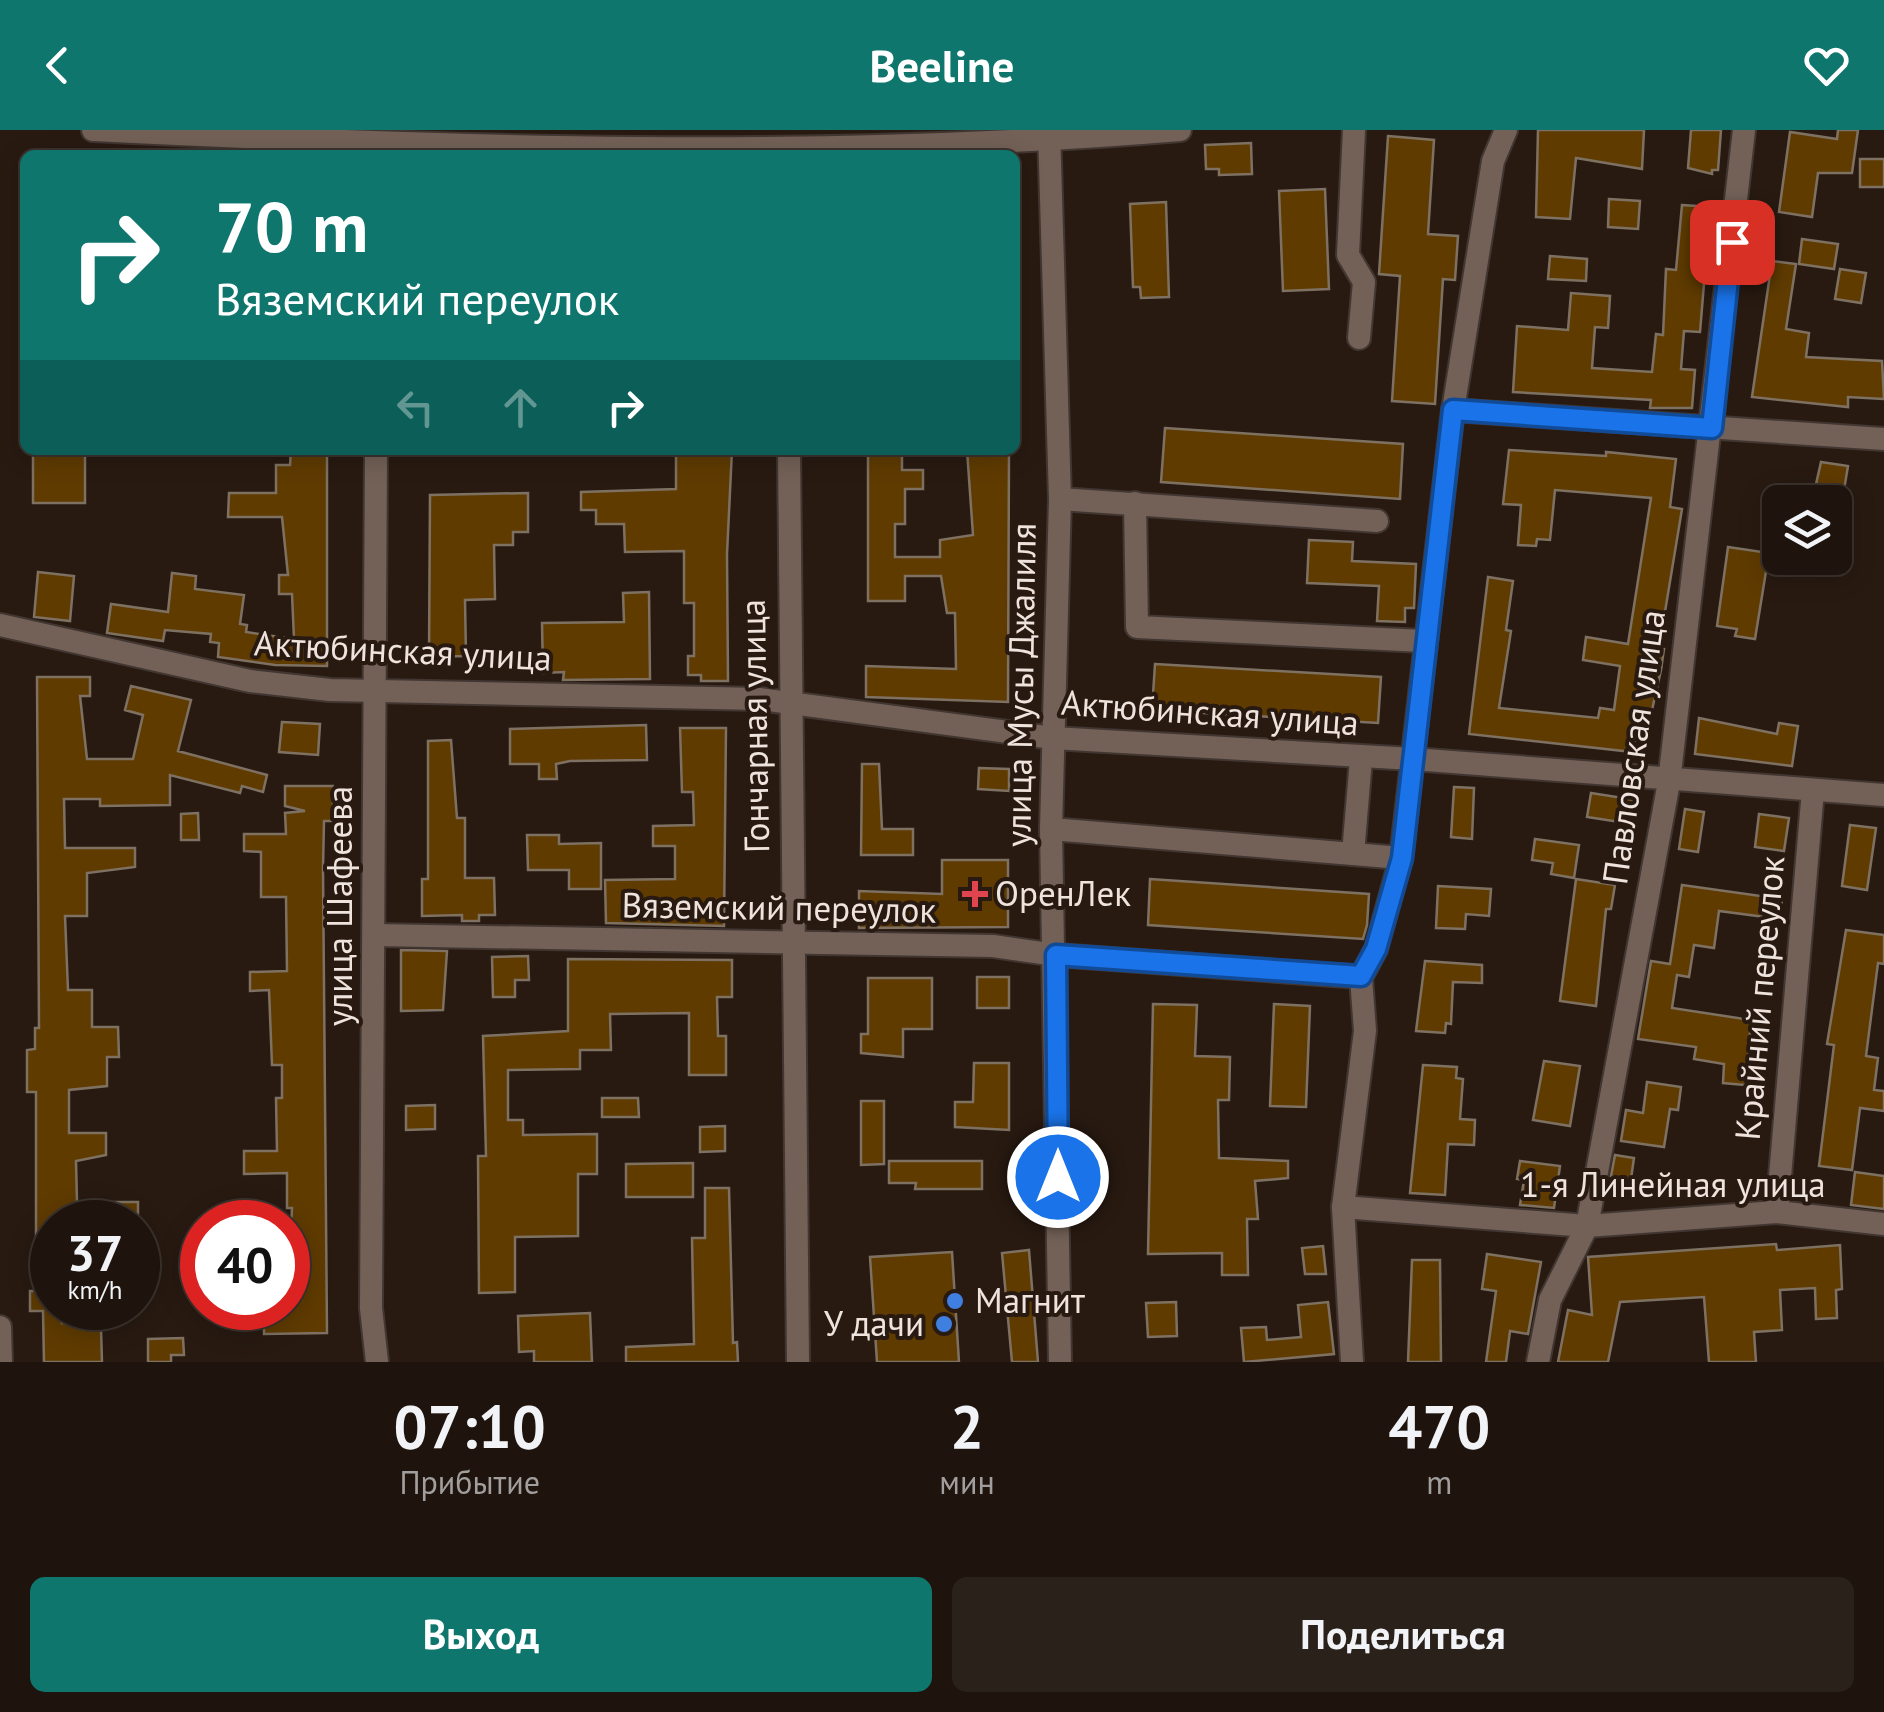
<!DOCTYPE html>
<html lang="ru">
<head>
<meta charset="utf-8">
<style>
	:root { --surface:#1e140d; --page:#2b211b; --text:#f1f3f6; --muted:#a19e9d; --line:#3c332e; --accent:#0f766e }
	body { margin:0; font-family:"PT Sans",sans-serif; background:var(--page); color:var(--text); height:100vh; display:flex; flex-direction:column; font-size:38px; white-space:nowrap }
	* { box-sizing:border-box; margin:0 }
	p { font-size:32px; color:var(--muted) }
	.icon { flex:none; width:55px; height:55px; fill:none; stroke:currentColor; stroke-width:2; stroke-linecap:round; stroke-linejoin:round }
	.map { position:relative; height:1232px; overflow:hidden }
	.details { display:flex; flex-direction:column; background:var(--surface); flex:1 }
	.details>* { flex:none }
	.top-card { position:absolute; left:20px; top:20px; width:1000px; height:305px; border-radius:15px; box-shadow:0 5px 25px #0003,0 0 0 2px var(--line); background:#0f766e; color:#fff; overflow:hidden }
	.buttons { position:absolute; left:1762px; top:355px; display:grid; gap:20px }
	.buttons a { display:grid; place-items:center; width:90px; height:90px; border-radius:15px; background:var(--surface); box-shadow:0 5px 25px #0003,0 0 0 2px var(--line); font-size:50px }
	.speed { position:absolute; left:30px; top:1070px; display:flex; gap:20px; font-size:50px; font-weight:700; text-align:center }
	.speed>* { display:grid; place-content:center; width:130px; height:130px; border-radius:50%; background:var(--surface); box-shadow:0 5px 25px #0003,0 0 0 2px var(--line); line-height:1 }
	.speed small { font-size:25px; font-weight:400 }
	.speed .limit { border:15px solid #d22; background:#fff; color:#111 }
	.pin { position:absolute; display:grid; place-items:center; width:85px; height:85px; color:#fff; margin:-42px; border-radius:20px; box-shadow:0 5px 15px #0006 }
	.me { position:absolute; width:110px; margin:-55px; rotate:0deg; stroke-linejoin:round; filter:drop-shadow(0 0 8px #0008) }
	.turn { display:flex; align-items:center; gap:35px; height:210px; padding:0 30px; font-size:45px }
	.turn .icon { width:130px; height:130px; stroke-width:2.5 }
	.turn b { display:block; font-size:70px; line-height:85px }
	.lanes { display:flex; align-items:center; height:95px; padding:0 30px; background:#0003; justify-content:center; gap:50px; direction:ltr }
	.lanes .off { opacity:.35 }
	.eta { display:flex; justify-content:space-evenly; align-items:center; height:170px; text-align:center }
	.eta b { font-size:60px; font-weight:800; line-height:70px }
	.button { display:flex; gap:20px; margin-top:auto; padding:20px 30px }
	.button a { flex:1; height:115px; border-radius:15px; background:var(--accent); color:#fff; font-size:40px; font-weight:800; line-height:115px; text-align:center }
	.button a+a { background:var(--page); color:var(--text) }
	header { display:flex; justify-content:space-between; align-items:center; height:130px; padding:0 30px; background:var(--accent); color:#fff; font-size:45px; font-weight:800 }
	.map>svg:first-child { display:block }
	.building { fill:#5f3b00; stroke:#7e7162; stroke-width:2.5 }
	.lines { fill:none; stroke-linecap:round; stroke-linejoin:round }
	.minor-casing { stroke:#413631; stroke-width:26 }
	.minor { stroke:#736157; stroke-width:22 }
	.route-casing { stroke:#114b97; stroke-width:25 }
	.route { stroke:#1a73e8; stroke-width:18 }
	.health-dot { fill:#e0444e; stroke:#281a11; stroke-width:4 }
	.shop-dot { fill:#3f7fe0; stroke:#281a11; stroke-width:4 }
	.labels { text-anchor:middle; stroke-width:8; stroke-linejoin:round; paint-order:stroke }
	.street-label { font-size:35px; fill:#eee3dd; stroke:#281a11 }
	.poi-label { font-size:35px; fill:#eee3dd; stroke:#281a11; text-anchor:start }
</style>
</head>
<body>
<header><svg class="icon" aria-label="back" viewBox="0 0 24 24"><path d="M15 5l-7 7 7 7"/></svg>Beeline<svg class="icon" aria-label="heart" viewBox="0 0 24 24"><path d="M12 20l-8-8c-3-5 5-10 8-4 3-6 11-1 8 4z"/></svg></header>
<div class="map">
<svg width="1884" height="1232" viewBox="0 0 1884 1232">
	<rect width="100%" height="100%" fill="#281a11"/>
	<g class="building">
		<path d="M1538,0H1644L1642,39L1576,28L1570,89L1536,87Z"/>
		<path d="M1691,0H1721L1718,40H1712V44L1688,38Z"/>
		<path d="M1838,0H1858L1852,43H1818L1812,87L1779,82L1790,2L1837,9Z"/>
		<path d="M1388,6L1434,10L1428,104L1458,106L1455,150L1443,149L1435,274L1392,271L1400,146L1379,144Z"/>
		<path d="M1251,13L1252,44L1219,45V39H1206L1205,15Z"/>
		<rect x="1860" y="29" width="24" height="28"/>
		<path d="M1325,59L1329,159L1283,161L1279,61Z"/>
		<path d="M1609,69L1640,71L1638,99L1608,97Z"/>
		<path d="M1166,72L1169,167L1141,168L1140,157H1133L1130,74Z"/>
		<path d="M1682,75L1711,77L1709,104H1713L1711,130H1706L1700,202L1684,201L1681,239L1695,240L1692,278H1650L1651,270L1513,262L1517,196L1568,200L1571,163L1610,166L1608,198L1595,197L1592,238L1652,242L1656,204L1663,205L1666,139L1676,140Z"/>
		<path d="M1802,109L1838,114L1834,139L1799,134Z"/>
		<path d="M1550,126L1587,129L1586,151L1548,149Z"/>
		<path d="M1772,131L1796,134L1786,199L1809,203L1806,227L1882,231L1884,269L1848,267V277L1752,267Z"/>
		<path d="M1840,139L1866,143L1861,173L1835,169Z"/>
		<path d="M1165,298L1403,314L1400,369L1161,352Z"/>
		<path d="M33,320L85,322V373H33Z"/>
		<path d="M291,320H327V536L275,535L218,527L219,513L210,512L211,504L165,500L163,511L107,503L111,474L168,482L172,443L196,446L195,459L244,465L240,494L247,495L246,502L294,509L292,464H279V445H288L282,387H228L229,363H276V335H290Z"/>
		<path d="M732,320L727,424L728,551H701V545H688V526H694V473H684V421L625,422L624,394H596V380H581V362L676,359V322Z"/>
		<path d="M868,320H902V340H923V359H905V394H895V427H940V410L973,405L967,320H1009L1008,572L866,567V536L956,539L955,483H947L941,446H905V471H868Z"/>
		<path d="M1509,320L1606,326V322L1676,329L1670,377L1682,379L1659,518L1664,519L1661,540L1652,580L1639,578L1633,622L1469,604L1488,447L1513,451L1506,500L1511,501L1499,578L1598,588L1600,578L1614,580L1620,536L1583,530L1586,507L1628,514L1651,368L1555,360L1550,410L1537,409L1536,416L1518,415L1521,375L1503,374Z"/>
		<path d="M1821,332L1848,336L1842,372H1812Z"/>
		<path d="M528,363V402H513V415H494L495,469L465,470L466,526L429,527L430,365Z"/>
		<path d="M1309,410L1353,412L1352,431L1416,434L1414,478H1405V492L1377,491L1379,456L1307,453Z"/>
		<path d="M1728,417L1769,423L1755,509L1735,506L1737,499L1717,496Z"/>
		<path d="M38,442L74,446L70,491L34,487Z"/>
		<path d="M649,462L650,549L563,550L564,542L543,543L542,493L624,492L623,463Z"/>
		<path d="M1155,534L1381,547L1378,593L1152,580Z"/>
		<path d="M37,547H90V566H80L87,629H133L143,585L125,580L131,556L191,570L178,621L267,645L263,662L242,656L240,663L170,645V675L100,676V669H64L65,718H135V737L87,743V786H65L68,860H92V897H118L119,927H107V956L69,960V1003H106V1025L76,1031L77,1072H138V1092H52V1178H62V1193H88V1198H101L102,1232H44L43,1181H30V1161H36V962H27V920L35,919V898H39Z"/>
		<path d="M1699,588L1777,604L1779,593L1798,596L1792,636L1695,624Z"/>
		<path d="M282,592L320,594L318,625L279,622Z"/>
		<path d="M646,595L647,630L570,631L556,634L557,649H539V634H510V599Z"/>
		<path d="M680,598H726L724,796L606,793L605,750L675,749V716H653V696L694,695L693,662H682Z"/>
		<path d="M451,610L457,688H465V748H494L495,785H479V791H462V785L422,786V749H428V611Z"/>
		<path d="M862,634H879L882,699H913V725H861Z"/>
		<path d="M979,638L1009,639V661L978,659Z"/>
		<path d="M285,656H333V691H324L323,739L327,1203L264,1204V1185H282V1178H288L292,1078H287V1043L244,1044V1021H277L276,968H282V935H272L269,860L250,861V842L287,841L286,767H261V722L244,721V704H286L285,683L305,681L285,676Z"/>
		<path d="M1454,657L1474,658L1472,709L1451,707Z"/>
		<path d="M1591,663L1636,670L1633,694L1587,687Z"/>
		<path d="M1685,679L1704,682L1698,722L1679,719Z"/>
		<path d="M198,683L199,710H181V684Z"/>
		<path d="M1759,684L1789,688L1784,721L1755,717Z"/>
		<path d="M1850,695L1876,698L1867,760L1842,756Z"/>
		<path d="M527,705H559V714L601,713V759H569V740H528Z"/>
		<path d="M1535,709L1579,715L1574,748L1551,744L1553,733L1532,730Z"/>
		<path d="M942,730H1008V797L859,798V761L942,764Z"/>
		<path d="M1150,749L1369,764L1367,795L1363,809L1148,795Z"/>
		<path d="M1576,749L1615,755L1611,779H1606L1596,876L1560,871Z"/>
		<path d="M1682,755L1782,769L1780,789L1719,781L1714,818L1694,815L1689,847L1677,845L1672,878L1751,890L1748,932L1759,933L1756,956L1723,953L1724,934L1694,929L1696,917L1638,909L1651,831L1670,834Z"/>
		<path d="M1438,756L1491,759L1489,786L1466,784L1465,799L1436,798Z"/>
		<path d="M1846,800L1884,805V834L1878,833L1866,926L1878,928L1874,960L1884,961V981L1860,978L1852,1040L1819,1036L1834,915L1827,914Z"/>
		<path d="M401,820L447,821L443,880L401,881Z"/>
		<path d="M528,826L529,850H515V867H493L492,827Z"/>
		<path d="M568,829L732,830V867H717L718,906H726V945H689V883L610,884L611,920H580V939L508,940V990H523V1005L597,1004V1044H578V1106L515,1107V1162L479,1163L478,1026H486L483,906L568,901Z"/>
		<path d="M1425,831L1482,835V853L1453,852L1451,894L1446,893L1445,903L1416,901Z"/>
		<rect x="977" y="847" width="32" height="31"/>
		<path d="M868,848H932V899H903V927L861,923V904H868Z"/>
		<path d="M1153,874L1197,875L1195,926L1230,927L1229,970H1218L1219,1028L1288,1031V1048L1255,1051L1258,1089H1247L1248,1145H1222V1123L1148,1124Z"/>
		<path d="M1274,874L1310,876L1306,977L1270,976Z"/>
		<path d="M1544,931L1580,936L1570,996L1533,990Z"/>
		<path d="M974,933H1009V1000L955,997V972H973Z"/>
		<path d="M1423,935L1457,937L1456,948L1463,949L1460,989L1475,990L1474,1015L1448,1014L1445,1065L1410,1063Z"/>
		<path d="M1647,952L1681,957L1678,980L1670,979L1664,1017L1621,1011L1626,980L1643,983Z"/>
		<path d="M602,968H638L639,987H602Z"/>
		<path d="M861,971H884V1034L861,1035Z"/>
		<path d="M435,975V999L406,1000V976Z"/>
		<path d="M725,996V1021L700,1022V997Z"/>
		<path d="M1615,1025L1634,1028L1631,1049L1611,1046Z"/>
		<path d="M889,1031H982V1059H915L916,1053H889Z"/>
		<path d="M1520,1031L1560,1036L1554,1078L1520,1075L1524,1050L1517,1049Z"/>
		<path d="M693,1033V1067H626V1034Z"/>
		<path d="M1855,1042L1884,1046V1079L1851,1075Z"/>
		<path d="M705,1058H729L733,1213L737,1212L738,1232H626V1217L694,1214L692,1108H705Z"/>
		<path d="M1776,1114L1777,1120L1840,1115L1842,1159L1836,1160L1837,1188L1816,1189L1815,1158L1780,1160L1782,1200L1754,1202L1756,1232H1709L1704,1167L1620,1172L1608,1232H1558L1568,1180L1592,1185L1588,1127Z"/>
		<path d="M1323,1116L1326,1144H1305L1302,1118Z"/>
		<path d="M1029,1120L1038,1232H1012L1002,1123Z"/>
		<path d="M952,1122L959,1232H877L870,1127Z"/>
		<path d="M1487,1124L1541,1132L1528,1204L1510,1201L1506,1232H1486L1496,1161L1482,1159Z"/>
		<path d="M1412,1130H1440L1441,1232H1408Z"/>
		<path d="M1176,1172L1177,1206L1148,1207L1146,1173Z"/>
		<path d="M1328,1172L1334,1224L1244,1232L1241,1198L1266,1197L1267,1210L1301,1207L1298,1175Z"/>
		<path d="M590,1183L592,1232H534V1221L519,1222L518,1186Z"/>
		<path d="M183,1208L184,1225H171V1232H148V1209Z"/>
	</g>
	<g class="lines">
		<defs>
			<g id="minor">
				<path d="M93,0C454,18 818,30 1180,0"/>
				<path d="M1049,0L1060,369L1051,699L1060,1232"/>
				<path d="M1354,0L1348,125L1364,152L1359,208"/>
				<path d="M1453,280L1884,309"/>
				<path d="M376,320L371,1178L377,1232"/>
				<path d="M789,320L798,1232"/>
				<path d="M1060,369L1377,391"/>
				<path d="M1135,373L1137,497L1423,511"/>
				<path d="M0,495L250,551L330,560L760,569L1053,608L1413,629L1884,665"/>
				<path d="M1051,699L1353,724L1361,629"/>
				<path d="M1353,724L1401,728"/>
				<path d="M375,805L993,816L1056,825L1361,847"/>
				<path d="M1343,1077L1587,1096L1777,1082L1884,1094"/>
				<path d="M1777,1082L1813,660"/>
				<path d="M0,1197L1,1232"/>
				<path d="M1352,1232L1343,1077L1365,901L1361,847L1376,819L1401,728L1453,280L1493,31L1506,0"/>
				<path d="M1538,1232L1550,1170L1587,1096L1669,652L1744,0"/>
			</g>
		</defs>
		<use href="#minor" class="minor-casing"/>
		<use href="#minor" class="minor"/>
	</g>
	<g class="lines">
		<defs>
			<path id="route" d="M1058,1047L1056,825L1361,846L1376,819L1402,728L1453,280L1712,298L1732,112"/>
		</defs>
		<use href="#route" class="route-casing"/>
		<use href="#route" class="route"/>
	</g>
	<path class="health-dot" d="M970 749h10v10h10v10h-10v10h-10v-10h-10v-10h10z"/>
	<g class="shop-dot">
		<circle cx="955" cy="1171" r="10"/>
		<circle cx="944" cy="1194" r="10"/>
	</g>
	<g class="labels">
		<g class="street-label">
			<text transform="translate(403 521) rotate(3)" y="12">Актюбинская улица</text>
			<text transform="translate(1021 555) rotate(-89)" y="12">улица Мусы Джалиля</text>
			<text transform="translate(1210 583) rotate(4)" y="12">Актюбинская улица</text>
			<text transform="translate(755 596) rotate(-91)" y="12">Гончарная улица</text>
			<text transform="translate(1634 617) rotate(-82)" y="12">Павловская улица</text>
			<text transform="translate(340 776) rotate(-90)" y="12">улица Шафеева</text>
			<text transform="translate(779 778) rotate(1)" y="12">Вяземский переулок</text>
			<text transform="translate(1760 868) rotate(-85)" y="12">Крайний переулок</text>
			<text x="1673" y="1067">1-я Линейная улица</text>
		</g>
		<g class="poi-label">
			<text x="995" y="776">ОренЛек</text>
			<text x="975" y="1183">Магнит</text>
			<text x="924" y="1206" text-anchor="end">У дачи</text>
		</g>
	</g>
</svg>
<div class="buttons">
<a><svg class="icon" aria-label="layers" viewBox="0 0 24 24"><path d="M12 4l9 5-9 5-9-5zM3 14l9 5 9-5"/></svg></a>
</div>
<div class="speed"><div>37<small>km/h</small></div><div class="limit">40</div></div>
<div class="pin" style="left:1732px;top:112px;background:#d93025"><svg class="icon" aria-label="arrive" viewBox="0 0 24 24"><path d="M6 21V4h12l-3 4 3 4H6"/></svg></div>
<svg class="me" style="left:1058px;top:1047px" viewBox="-20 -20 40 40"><circle r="17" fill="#1a73e8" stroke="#fff" stroke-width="3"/><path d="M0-11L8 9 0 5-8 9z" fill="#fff"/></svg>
<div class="top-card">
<div class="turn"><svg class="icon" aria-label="right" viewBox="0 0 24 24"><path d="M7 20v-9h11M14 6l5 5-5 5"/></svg><div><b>70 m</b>Вяземский переулок</div></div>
<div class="lanes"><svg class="icon off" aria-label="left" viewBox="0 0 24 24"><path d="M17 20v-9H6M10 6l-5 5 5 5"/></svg><svg class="icon off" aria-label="ahead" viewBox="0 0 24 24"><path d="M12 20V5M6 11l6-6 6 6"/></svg><svg class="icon" aria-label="right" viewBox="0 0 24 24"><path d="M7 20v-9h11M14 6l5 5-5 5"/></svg></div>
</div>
</div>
<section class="details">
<div class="eta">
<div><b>07:10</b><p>Прибытие</p></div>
<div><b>2</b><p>мин</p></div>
<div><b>470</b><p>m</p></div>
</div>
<div class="button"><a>Выход</a><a>Поделиться</a></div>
</section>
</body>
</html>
